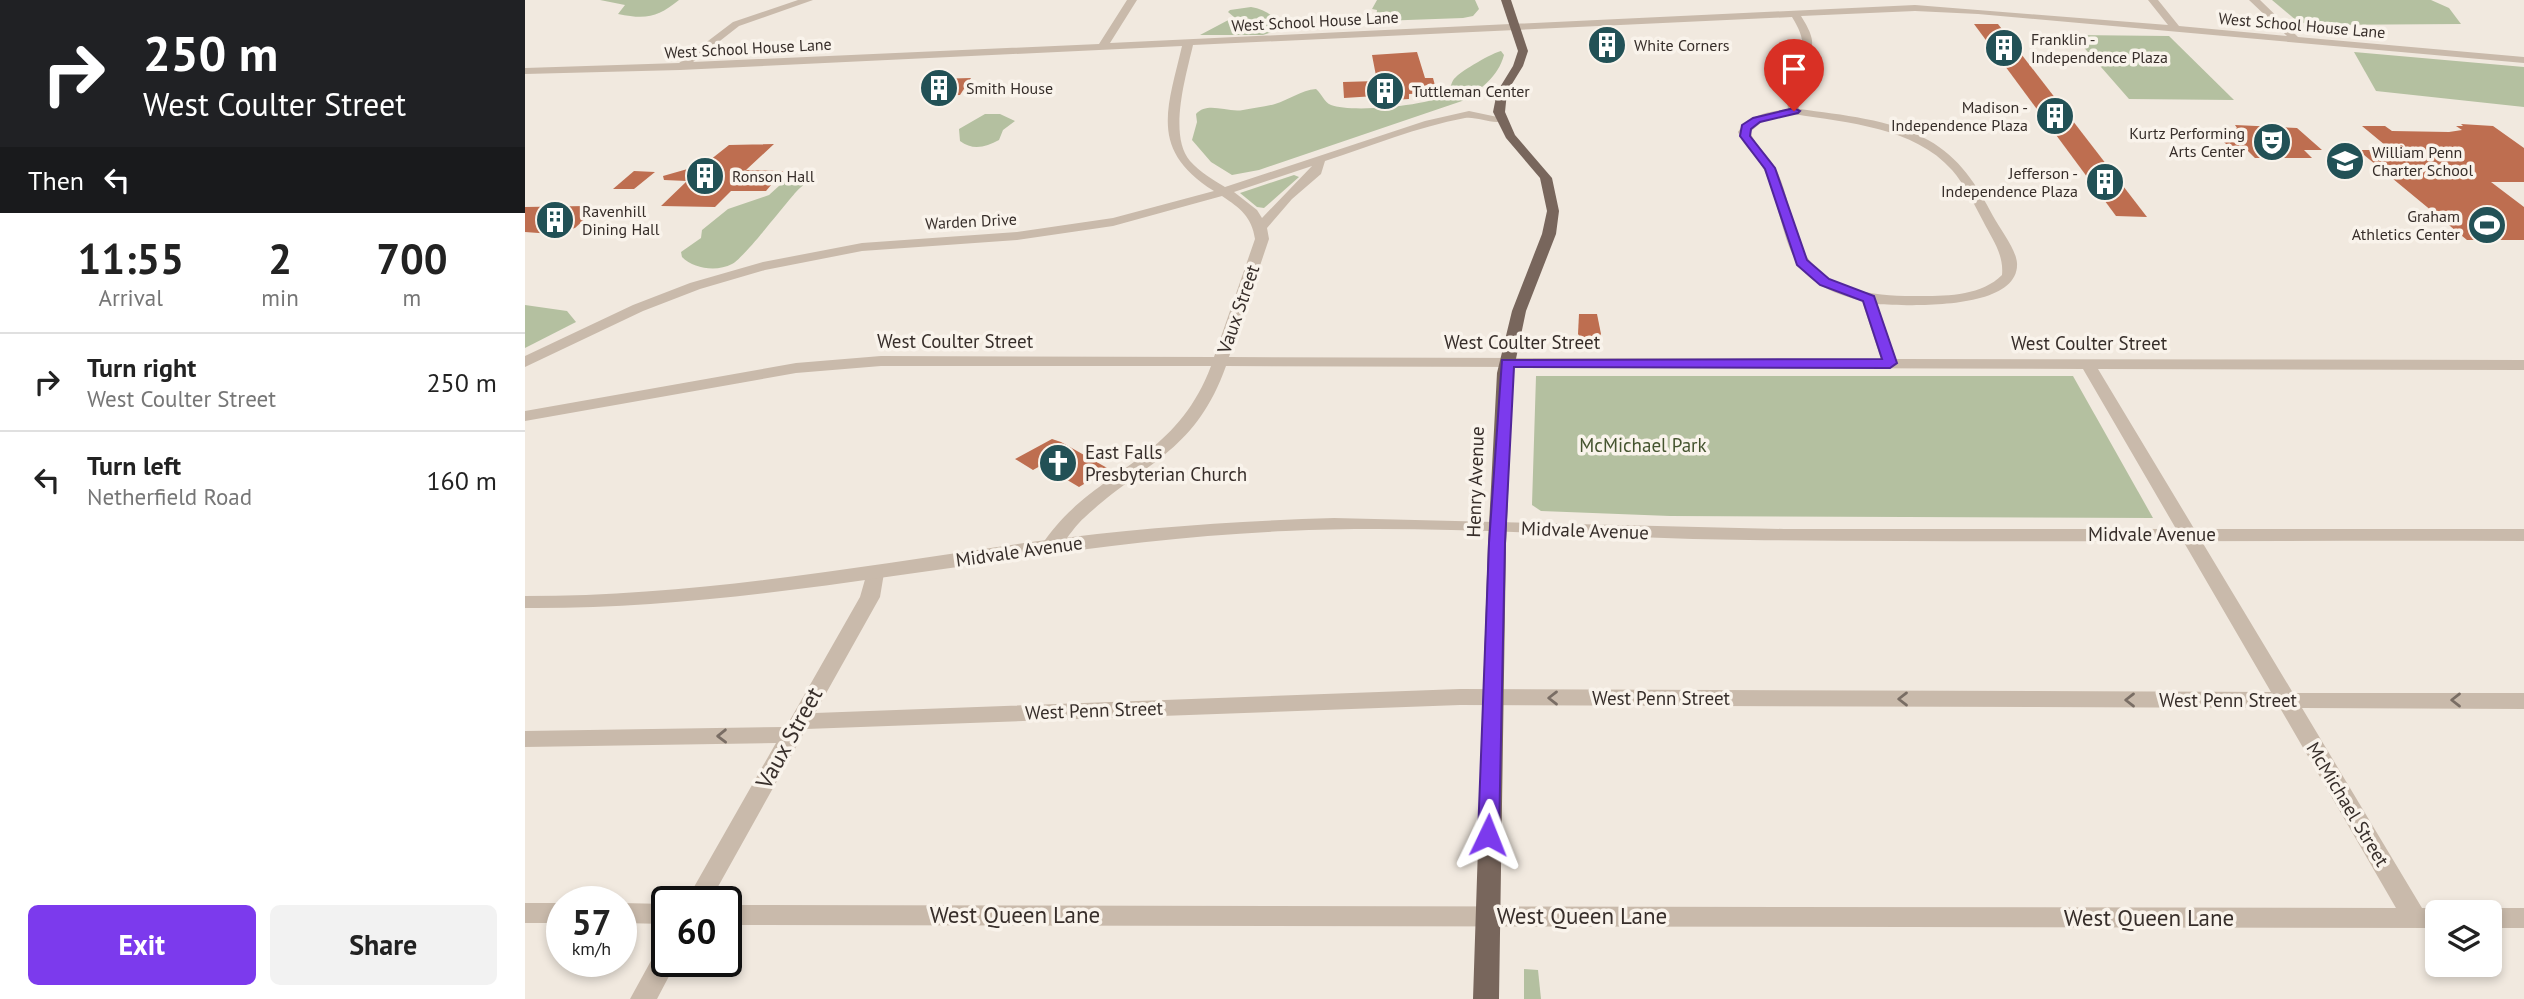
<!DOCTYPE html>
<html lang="en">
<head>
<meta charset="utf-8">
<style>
	:root { --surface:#fff; --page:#f2f2f2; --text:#222; --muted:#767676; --line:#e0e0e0; --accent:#7c3aed }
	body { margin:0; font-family:"PT Sans",sans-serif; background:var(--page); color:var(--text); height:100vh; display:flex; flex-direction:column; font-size:26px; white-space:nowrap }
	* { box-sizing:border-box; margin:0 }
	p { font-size:23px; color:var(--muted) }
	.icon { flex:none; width:38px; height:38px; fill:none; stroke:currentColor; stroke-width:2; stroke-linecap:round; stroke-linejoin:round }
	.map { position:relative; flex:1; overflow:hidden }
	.panel { display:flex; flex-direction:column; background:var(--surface); width:525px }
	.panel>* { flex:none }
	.guide { background:#202124; color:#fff; overflow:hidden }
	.fabs { position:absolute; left:1900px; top:900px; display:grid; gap:14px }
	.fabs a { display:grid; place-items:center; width:77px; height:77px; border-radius:10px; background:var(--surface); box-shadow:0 4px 10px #0003; font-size:35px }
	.speed { position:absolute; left:21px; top:886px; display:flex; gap:14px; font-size:35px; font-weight:700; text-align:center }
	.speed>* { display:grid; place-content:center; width:91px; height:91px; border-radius:50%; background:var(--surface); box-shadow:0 4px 10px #0003; line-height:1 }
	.speed small { font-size:18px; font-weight:400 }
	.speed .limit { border:4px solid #111; border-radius:10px; background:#fff; color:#111 }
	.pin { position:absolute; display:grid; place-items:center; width:60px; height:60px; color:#fff; margin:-72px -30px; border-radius:50% 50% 50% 0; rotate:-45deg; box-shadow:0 0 7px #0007 }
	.pin .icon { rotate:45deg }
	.me { position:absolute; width:77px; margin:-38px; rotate:2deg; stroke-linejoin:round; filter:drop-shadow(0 0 5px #0008) }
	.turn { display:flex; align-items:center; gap:24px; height:147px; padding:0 28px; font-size:32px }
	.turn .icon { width:91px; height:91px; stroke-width:2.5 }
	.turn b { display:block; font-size:49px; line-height:60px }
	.then { display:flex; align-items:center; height:66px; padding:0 28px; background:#0003; gap:14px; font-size:26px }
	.eta { display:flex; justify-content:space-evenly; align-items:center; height:119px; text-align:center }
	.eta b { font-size:42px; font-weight:700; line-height:49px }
	.primary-button { display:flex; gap:14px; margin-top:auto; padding:14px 28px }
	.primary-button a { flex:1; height:80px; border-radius:10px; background:var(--accent); color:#fff; font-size:28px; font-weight:700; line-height:80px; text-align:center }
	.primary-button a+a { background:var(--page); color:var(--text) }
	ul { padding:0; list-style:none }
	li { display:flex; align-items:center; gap:21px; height:98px; padding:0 28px; border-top:2px solid var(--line) }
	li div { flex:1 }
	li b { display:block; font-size:26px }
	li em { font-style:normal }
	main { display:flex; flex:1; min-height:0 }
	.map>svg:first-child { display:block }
	.green { fill:#b4c0a0 }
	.building { fill:#be6e50 }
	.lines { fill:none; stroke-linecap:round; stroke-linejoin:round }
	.minor { fill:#c9baab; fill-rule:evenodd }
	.tertiary { fill:#c9baab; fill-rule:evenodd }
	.primary { fill:#78665c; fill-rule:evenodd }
	.oneway { stroke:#796d64 }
	.route { fill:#7c3aed; stroke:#51269a; stroke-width:2 }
	.labels { text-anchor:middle; stroke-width:7; stroke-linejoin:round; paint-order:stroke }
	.far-street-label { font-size:16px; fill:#372e2a; stroke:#f9f3eb }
	.far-poi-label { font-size:16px; fill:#372e2a; stroke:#f9f3eb; text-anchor:start }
	.street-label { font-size:19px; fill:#372e2a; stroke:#f9f3eb }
	.park-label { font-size:19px; fill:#45542f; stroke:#f9f3eb }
	.poi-label { font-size:19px; fill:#372e2a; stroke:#f9f3eb; text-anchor:start }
	.near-street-label { font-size:23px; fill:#372e2a; stroke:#f9f3eb }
</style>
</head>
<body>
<main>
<section class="panel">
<div class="guide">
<div class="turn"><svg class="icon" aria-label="right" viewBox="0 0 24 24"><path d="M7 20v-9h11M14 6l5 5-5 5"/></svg><div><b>250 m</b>West Coulter Street</div></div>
<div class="then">Then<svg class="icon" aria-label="left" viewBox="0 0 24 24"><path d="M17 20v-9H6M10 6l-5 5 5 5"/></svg></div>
</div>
<div class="eta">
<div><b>11:55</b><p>Arrival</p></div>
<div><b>2</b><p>min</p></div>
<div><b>700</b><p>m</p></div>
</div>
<ul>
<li><svg class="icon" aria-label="right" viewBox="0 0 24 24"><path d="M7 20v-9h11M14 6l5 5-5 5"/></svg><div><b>Turn right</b><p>West Coulter Street</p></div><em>250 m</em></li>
<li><svg class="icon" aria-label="left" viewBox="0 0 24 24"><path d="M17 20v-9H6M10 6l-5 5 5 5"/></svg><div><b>Turn left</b><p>Netherfield Road</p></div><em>160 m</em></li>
</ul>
<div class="primary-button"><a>Exit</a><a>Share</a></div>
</section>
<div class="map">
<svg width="1999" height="999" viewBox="0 0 1999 999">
	<rect width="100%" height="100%" fill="#f1e9df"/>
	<g class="green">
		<path d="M75,0H154C133,17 122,20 93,14L100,5Z"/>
		<path d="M852,0H950L954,9L948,16L938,18L855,21L851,19L852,10L847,9Z"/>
		<path d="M1747,0H1906L1924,8L1936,24L1787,25L1772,21Z"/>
		<path d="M726,7C739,9 748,15 756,25L753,30L738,35H675L709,17L703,12L705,10Z"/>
		<path d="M1548,35L1644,36L1709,100L1604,99Z"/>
		<path d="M976,51L979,55C973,77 956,89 937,101L734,170L707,175L686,162L667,140L672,122L671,114C683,101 702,113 718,110C728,108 740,107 750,104C764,100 776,90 791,89C797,94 799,102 806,105C826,113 907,106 924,93C926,87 926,81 931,77C936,71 969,52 976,51Z"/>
		<path d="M1829,52L1999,67V107L1851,91Z"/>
		<path d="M460,114H475L490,121L478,130L474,140C461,147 448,151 435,141L434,129Z"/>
		<path d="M282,170L287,171C285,183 278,184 271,192C260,204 218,259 207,264C192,272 169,269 157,257L156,252L176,238L177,230L203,209L244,195L265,176Z"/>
		<path d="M769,175L774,177L739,208L732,207L715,193Z"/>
		<path d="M0,305L42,311L51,322L0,348Z"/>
		<path d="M1011,376H1548L1628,518L1145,516L1016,511L1007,505Z"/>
		<path d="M999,969L1013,970L1016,999H999Z"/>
	</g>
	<g class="building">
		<path d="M1449,24H1473L1622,217L1591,216Z"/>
		<path d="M892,52L900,78H908L912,93L884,94V99L867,100L866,95L819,98L818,82L852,81L847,55Z"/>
		<path d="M446,78L435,95L398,96L409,79Z"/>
		<path d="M1936,124L1968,126L1999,148V182H1966L1999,207V240H1942L1833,150H1866L1837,126H1860L1867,131L1924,132L1937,130L1931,126H1938Z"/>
		<path d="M1710,125L1772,128L1797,150H1779L1787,158H1730L1723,151L1707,150L1685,128H1712Z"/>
		<path d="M249,144L221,170L258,171L241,191H206L190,207L136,206L162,181L139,180L138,176L180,164L204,145Z"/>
		<path d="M109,171L130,172L109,189H88Z"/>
		<path d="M61,206V218L50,228L27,234L0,232V207Z"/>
		<path d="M1054,314H1072L1076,334L1073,338L1055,337L1053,334Z"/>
		<path d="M527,439L536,442L584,469L554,487L517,465L508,470L490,459Z"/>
	</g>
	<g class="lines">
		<g class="minor">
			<path d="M273,0H288L214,26L168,62L574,44L602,0H612L585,43L1390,5L1643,25L1623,0H1633L1654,26L1762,36L1724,0H1735L1773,37L1999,57V63L1453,14L1390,11L1276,16C1302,57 1275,48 1271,79C1270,88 1273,100 1274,109C1317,115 1365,119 1403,140C1434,157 1452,185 1468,216C1475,229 1491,249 1492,263C1495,311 1383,306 1352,304L1371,359L1999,360V370L1573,369L1768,693H1999V709L1777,708L1897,908H1913L1922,912H1913V928L201,925V905L1871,908L1755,708L935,705L281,729L185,901H161L251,743L0,747V731L261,727L335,597L343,569H357L359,573L355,597L290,713L935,689L1746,692L1558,369L701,366C670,453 619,462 559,518C548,527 538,548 525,552L516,546C566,469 649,465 686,366H356L271,373L0,421V411L271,363L356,356L689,357L730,239C727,217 715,208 697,196L588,226L492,240L337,251L240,270L175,289L118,311L0,367V356L108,305L165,283L238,262L337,243L492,232L588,218L689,191C624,150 642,110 657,46L155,70L0,74V68L154,63L208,22ZM1267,17C1291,56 1265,48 1261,80C1260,88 1262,100 1263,109C1243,112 1225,114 1213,132C1219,148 1234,157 1240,172C1268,239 1252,280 1337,301L1356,359L704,357L744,239L742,228L767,199L796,174L800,161C846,146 892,127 940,118C953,116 971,127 982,119L944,111L900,121L700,187C688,180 675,172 665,161C643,135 661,76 668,45ZM1269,114C1323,123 1389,127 1427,170C1440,185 1449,204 1458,221C1467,239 1479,254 1477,275C1457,295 1425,296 1397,296C1347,297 1292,291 1272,238C1265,216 1262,192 1252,171C1245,156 1231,147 1225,132L1238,121ZM787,166L737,218L732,210L709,192Z"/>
			<rect x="0" y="903" width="37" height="20"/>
			<path d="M96,903L142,904V924L96,923Z"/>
			<path d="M1965,908H1999V928H1965V912H1956Z"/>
			<path d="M142,945V961H152L132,999H105L133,948Z"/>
		</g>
		<path class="tertiary" d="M809,518L1259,529H1999V541C1741,540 1482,543 1224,540C1069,538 915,524 761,531C505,542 256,610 0,608V596C178,596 340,565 514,541C612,528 711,521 809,518Z"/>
		<path class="primary" d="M976,0H986L1003,51L998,66L982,92L980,112L990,135L1027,178L1034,211L1031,234L1001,311L988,373L981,544L974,999H948L963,544L972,373L987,311L1017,234L1022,211L1015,178L981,138L968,112L972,92L988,66L993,51Z"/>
	</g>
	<defs><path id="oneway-chevron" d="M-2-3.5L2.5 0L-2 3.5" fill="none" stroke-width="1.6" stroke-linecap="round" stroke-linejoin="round" transform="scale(1.75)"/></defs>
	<g class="oneway">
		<use href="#oneway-chevron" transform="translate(1028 698) rotate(-180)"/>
		<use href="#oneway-chevron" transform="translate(1378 699) rotate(-180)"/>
		<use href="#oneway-chevron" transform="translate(1605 700) rotate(-180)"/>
		<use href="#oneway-chevron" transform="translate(1931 700) rotate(-180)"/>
		<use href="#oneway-chevron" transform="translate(197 736) rotate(179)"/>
	</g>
	<path class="route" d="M1269,108L1275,111L1273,113L1235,122L1226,129L1225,136L1250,168L1282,260L1304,279L1349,296L1372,363L1365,368L989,367L980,543L974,835L971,841L963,844L956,841L953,835L964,543L977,360L1357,359L1338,301L1295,285L1272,265L1240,169L1215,136L1217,125L1228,118Z"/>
	<defs>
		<symbol id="building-disc" viewBox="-11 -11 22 22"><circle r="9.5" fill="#225156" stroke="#f9f3eb"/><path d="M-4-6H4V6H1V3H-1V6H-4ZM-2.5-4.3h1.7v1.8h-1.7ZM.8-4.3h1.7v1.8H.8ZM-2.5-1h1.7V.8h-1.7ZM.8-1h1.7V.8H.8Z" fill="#fff"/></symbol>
		<symbol id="theatre-disc" viewBox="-11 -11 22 22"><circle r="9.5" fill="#225156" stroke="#f9f3eb"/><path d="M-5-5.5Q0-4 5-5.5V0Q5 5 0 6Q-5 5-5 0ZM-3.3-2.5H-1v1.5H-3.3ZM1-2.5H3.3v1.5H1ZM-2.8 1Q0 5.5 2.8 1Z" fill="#fff"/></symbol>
		<symbol id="school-disc" viewBox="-11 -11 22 22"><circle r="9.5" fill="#225156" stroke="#f9f3eb"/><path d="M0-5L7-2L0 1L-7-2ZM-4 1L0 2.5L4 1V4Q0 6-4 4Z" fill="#fff"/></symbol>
		<symbol id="stadium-disc" viewBox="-11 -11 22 22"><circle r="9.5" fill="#225156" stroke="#f9f3eb"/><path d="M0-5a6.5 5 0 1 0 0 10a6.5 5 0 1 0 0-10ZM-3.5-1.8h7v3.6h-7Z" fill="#fff"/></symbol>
		<symbol id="church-disc" viewBox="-11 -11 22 22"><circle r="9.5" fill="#225156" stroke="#f9f3eb"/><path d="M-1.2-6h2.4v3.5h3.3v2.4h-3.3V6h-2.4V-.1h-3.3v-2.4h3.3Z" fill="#fff"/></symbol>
	</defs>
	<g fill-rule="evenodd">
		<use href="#building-disc" x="1060" y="23" width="44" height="44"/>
		<use href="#building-disc" x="1457" y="26" width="44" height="44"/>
		<use href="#building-disc" x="392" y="66" width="44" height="44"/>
		<use href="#building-disc" x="838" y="69" width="44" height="44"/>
		<use href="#building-disc" x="1508" y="94" width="44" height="44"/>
		<use href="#theatre-disc" x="1725" y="120" width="44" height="44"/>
		<use href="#school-disc" x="1798" y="139" width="44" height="44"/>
		<use href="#building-disc" x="158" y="154" width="44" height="44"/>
		<use href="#building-disc" x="1558" y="160" width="44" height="44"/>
		<use href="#building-disc" x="8" y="198" width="44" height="44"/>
		<use href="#stadium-disc" x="1940" y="203" width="44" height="44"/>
		<use href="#church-disc" x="511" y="441" width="44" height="44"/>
	</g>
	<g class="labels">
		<g class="far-street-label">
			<text transform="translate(790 21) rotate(-3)" y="6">West School House Lane</text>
			<text transform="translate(1777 25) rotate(5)" y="6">West School House Lane</text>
			<text transform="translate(223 48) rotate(-3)" y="6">West School House Lane</text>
			<text transform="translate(446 221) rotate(-3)" y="6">Warden Drive</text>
		</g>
		<g class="far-poi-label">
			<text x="1506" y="45">Franklin -<tspan x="1506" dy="18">Independence Plaza</tspan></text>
			<text x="1109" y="51">White Corners</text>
			<text x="441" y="94">Smith House</text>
			<text x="887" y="97">Tuttleman Center</text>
			<text x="1503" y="113" text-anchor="end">Madison -<tspan x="1503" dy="18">Independence Plaza</tspan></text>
			<text x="1720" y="139" text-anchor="end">Kurtz Performing<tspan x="1720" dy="18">Arts Center</tspan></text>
			<text x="1847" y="158">William Penn<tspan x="1847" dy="18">Charter School</tspan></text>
			<text x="1553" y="179" text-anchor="end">Jefferson -<tspan x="1553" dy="18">Independence Plaza</tspan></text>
			<text x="207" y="182">Ronson Hall</text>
			<text x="57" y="217">Ravenhill<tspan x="57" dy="18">Dining Hall</tspan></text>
			<text x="1935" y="222" text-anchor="end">Graham<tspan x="1935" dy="18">Athletics Center</tspan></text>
		</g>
		<g class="street-label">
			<text transform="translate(713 309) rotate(-71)" y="7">Vaux Street</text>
			<text x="430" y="348">West Coulter Street</text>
			<text x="997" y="349">West Coulter Street</text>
			<text x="1564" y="350">West Coulter Street</text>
			<text transform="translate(950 482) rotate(-88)" y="7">Henry Avenue</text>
			<text transform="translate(1060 530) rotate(2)" y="7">Midvale Avenue</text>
			<text x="1627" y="541">Midvale Avenue</text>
			<text transform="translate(494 551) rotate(-8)" y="7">Midvale Avenue</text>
			<text x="1136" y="705">West Penn Street</text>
			<text x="1703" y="707">West Penn Street</text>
			<text transform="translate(569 710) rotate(-2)" y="7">West Penn Street</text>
			<text transform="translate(1823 804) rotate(59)" y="7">McMichael Street</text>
		</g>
		<g class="park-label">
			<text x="1118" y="452">McMichael Park</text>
		</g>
		<g class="poi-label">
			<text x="560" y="459">East Falls<tspan x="560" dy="22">Presbyterian Church</tspan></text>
		</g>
		<g class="near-street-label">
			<text transform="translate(264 738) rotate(-61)" y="8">Vaux Street</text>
			<text x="490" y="923">West Queen Lane</text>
			<text x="1057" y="924">West Queen Lane</text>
			<text x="1624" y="926">West Queen Lane</text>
		</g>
	</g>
</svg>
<div class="fabs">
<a><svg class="icon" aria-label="layers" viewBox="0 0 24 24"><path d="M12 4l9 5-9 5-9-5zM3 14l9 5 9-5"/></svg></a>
</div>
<div class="speed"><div>57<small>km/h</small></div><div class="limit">60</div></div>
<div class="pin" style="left:1269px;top:111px;background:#d93025"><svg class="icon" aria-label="arrive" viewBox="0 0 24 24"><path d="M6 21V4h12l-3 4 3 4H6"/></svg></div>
<svg class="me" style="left:963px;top:835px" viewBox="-20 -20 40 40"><path d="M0-17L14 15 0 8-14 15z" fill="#7c3aed" stroke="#fff" stroke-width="4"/></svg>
</div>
</main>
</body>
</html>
